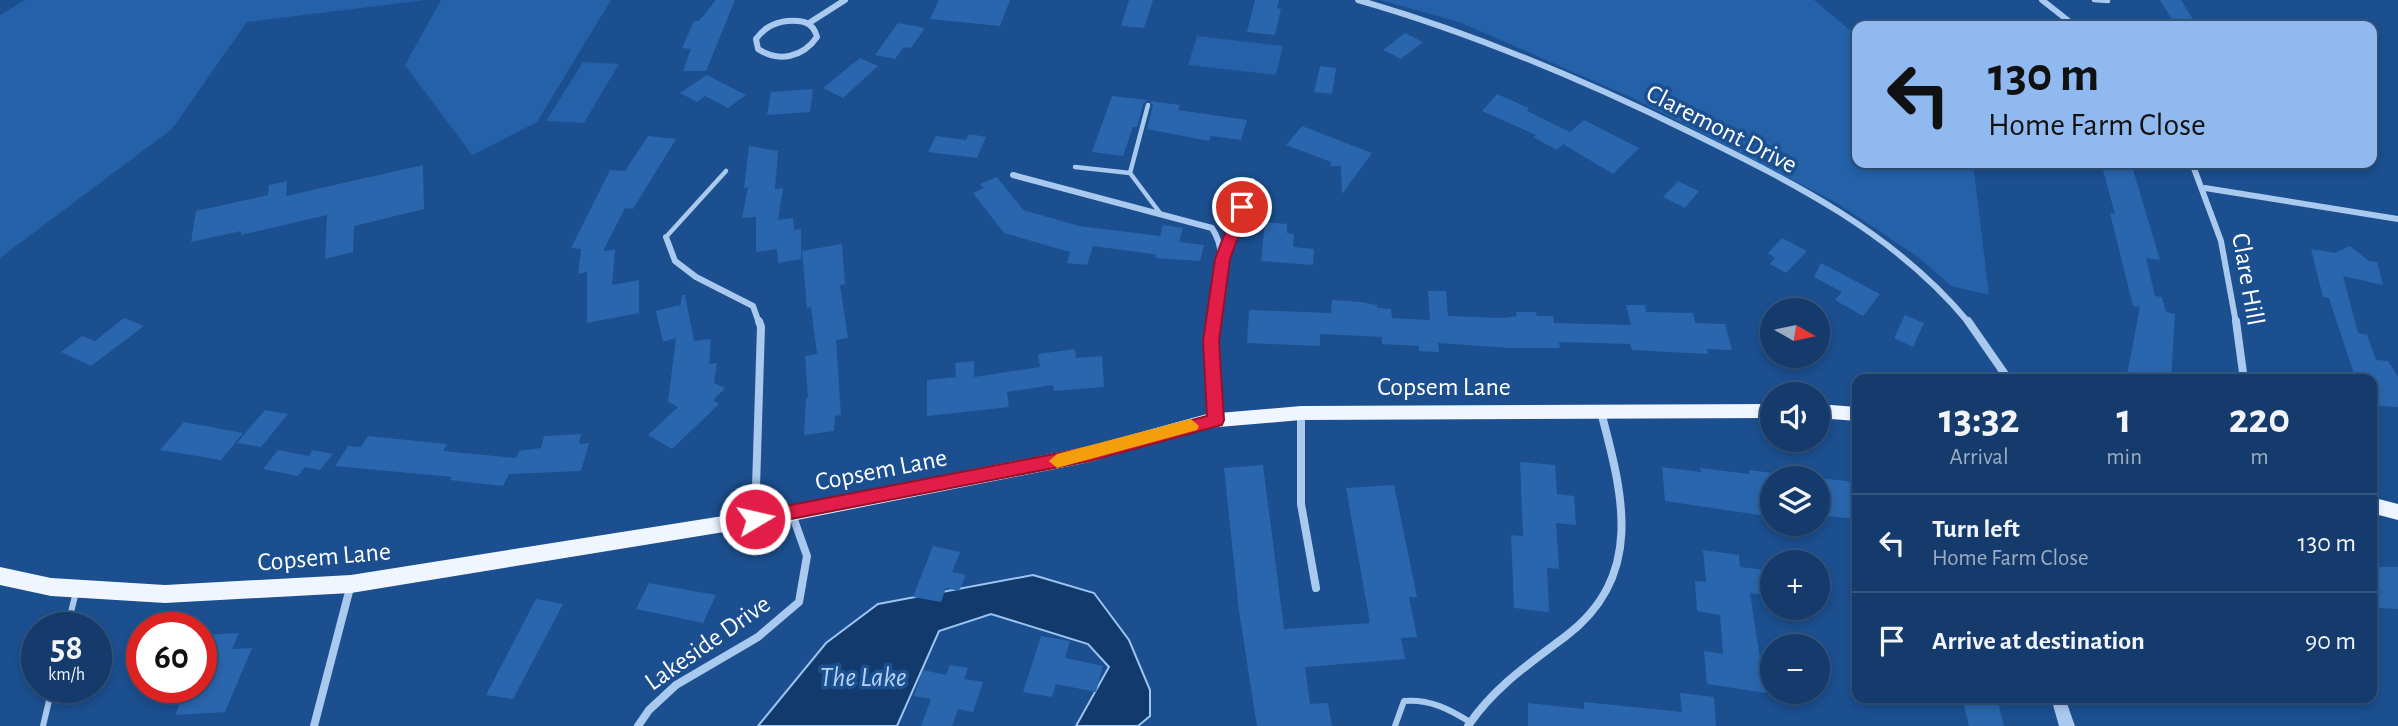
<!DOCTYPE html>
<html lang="en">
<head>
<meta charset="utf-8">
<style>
	:root { --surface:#143b6b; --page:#214673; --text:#f1f3f6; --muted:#9dadc1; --line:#33557e }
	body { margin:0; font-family:"Alegreya Sans",sans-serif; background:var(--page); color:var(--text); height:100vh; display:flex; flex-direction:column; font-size:26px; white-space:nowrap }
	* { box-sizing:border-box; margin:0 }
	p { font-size:23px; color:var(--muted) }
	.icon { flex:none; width:38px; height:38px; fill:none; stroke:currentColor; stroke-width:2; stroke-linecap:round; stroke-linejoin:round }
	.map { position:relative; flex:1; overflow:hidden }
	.drawer { position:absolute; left:1852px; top:374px; width:525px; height:329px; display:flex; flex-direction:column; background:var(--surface); border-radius:14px; box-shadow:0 4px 10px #0003,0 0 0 2px var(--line) }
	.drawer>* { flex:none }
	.guide { position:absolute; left:1852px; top:21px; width:525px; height:147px; border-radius:14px; box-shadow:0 4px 10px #0003,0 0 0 2px var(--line); background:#90b9f0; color:#111; overflow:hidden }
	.needle { width:46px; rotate:99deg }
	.controls { position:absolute; left:1760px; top:298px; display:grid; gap:14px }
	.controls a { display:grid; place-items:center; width:70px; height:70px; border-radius:50%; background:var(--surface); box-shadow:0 4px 10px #0003,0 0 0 2px var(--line); font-size:35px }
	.speed { position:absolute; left:21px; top:612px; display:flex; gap:14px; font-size:35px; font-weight:700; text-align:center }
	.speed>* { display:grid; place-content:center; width:91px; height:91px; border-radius:50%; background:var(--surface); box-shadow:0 4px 10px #0003,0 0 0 2px var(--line); line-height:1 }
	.speed small { font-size:18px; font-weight:400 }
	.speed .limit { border:10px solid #d22; background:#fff; color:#111 }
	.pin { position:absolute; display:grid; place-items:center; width:60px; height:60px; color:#fff; margin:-30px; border:4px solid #fff; border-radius:50%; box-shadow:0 2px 7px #0007 }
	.me { position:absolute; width:77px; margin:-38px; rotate:81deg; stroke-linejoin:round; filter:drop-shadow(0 0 5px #0008) }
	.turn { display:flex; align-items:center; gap:24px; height:147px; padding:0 21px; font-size:32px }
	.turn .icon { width:91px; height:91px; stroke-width:2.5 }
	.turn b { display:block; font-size:49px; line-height:60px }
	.eta { display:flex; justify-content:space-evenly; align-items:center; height:119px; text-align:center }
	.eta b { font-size:42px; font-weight:700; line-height:49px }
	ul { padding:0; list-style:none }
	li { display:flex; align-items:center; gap:21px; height:98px; padding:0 21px; border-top:2px solid var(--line) }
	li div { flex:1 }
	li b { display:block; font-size:26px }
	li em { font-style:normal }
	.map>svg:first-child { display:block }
	.green { fill:#2461a8 }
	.water { fill:#123a6d; stroke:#9cc4f0; stroke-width:2 }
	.building { fill:#2a66ad }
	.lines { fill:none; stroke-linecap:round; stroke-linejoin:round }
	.service-far1 { stroke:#a9c9ee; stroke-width:4.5 }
	.service { stroke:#a9c9ee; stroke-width:6 }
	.minor-far1 { stroke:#a9c9ee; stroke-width:6 }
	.minor { stroke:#a9c9ee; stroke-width:8 }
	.tertiary { fill:#a9c9ee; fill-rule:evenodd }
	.primary { fill:#f0f6ff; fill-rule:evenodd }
	.route { fill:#e11d48; stroke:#92132f; stroke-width:2 }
	.slow { fill:#f59e0b }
	.labels { text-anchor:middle; stroke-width:7; stroke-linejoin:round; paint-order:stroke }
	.street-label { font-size:26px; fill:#fff; stroke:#1b4f8f }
	.water-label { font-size:28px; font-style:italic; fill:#b5d3f5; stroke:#1b4f8f }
</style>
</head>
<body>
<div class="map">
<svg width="2398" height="726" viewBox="0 0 2398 726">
	<rect width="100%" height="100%" fill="#1b4f8f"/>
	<g class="green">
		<path d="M25,0H425L247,22L172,129L0,258V15Z"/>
		<path d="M441,0H611L537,122L472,155L405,65Z"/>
		<path d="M1380,0H1814L1857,36V163H1973L1989,295L1951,286L1918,257L1837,203L1637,100L1459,22Z"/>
		<path d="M1197,36L1283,46L1276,75L1188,65Z"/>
		<path d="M583,62L619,64L584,123L546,121Z"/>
	</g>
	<path class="water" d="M1033,575L1094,593L1129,640L1150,690V716L1138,726H1076L1109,667L1088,644L991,614L939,631L897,726H758L826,643L878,604Z"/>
	<g class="building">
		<path d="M716,0H735L706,71H683L691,49L682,48L694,21H699Z"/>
		<path d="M939,0H1010L1000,26L930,19Z"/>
		<path d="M1129,0H1153L1144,28L1121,26Z"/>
		<path d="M1255,0H1279L1277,8L1281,9L1275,35L1247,32Z"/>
		<path d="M2160,0H2181L2197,26H2176Z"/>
		<path d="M898,23L925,28L911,48L904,47L895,59L875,55Z"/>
		<path d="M1405,33L1423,42L1401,59L1383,50Z"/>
		<path d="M860,58L878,66L843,98L823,88Z"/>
		<path d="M1320,66L1336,68L1332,94L1314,92Z"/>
		<path d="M707,75L746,95L728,108L705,96L697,102L680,93Z"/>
		<path d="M813,89L810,112L767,115L771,92Z"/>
		<path d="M1497,94L1529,108L1527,111L1570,132L1584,120L1639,148L1613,174L1563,144L1557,150L1533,137L1536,135L1482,111Z"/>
		<path d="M1112,96L1147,100L1143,104L1137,127H1133L1123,156L1092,152Z"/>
		<path d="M1150,101L1180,105L1178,110L1247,120L1241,140L1211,136L1209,141L1147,129L1153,106Z"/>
		<path d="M1302,126L1372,153L1342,194L1341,166H1330L1331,162L1286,145Z"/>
		<path d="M969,134L986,137L977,158L928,152L936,136L966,140Z"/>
		<path d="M648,136L676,139L633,209L625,208L603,251L615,250L612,285L639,280V313L587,323V272L578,274L581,249L571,248L610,170L625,171Z"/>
		<path d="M749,146L778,151L775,189L783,188L778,220L793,218L794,230L801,229V259L778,263L777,249L756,252V217L742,218L748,187L744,188Z"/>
		<path d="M2101,163H2131L2160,260L2146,258L2155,296L2162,297L2166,312L2175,314L2171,380H2126L2140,307L2133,306L2110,213L2115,214Z"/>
		<path d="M423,165L424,209L354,226L353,252L325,259L327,215L241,235V231L191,242L196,211L268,195L269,185L287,181L286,196Z"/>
		<path d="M997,177L1023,210L1079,226L1160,236L1163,225L1183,228L1179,242L1204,245L1200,261L1155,258L1156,255L1152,254L1093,246L1087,265L1067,263L1070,252L1004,233L973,193L984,188L980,184Z"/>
		<path d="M1678,181L1699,191L1685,208L1663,197Z"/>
		<path d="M1265,222L1287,224V233L1294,234L1293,247L1314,249L1313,265L1261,261Z"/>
		<path d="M1782,238L1807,251L1786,273L1770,264L1775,258L1768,253Z"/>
		<path d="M842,244L845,284L840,285L848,338L836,340L841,415L835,416L834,431L804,435L806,398H808L805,356L817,354L811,307L807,308L802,251Z"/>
		<path d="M2350,246L2369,261L2377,262L2383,285L2343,276L2358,333L2367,335L2376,360L2388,361L2398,377V407L2371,405V380L2355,377L2329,298L2323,297L2311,249L2335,253Z"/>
		<path d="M1821,263L1880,294L1863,316L1835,300L1842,292L1814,277Z"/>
		<path d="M1428,291H1446L1448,316L1503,318L1517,316L1516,312H1536L1537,316H1553L1554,323L1631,325L1626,305H1645L1646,312L1693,313L1695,323L1725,324L1732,350L1707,349L1708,354L1632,350L1630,344L1559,342L1560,348H1509L1438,343L1439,352L1419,351V346L1382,344V337L1320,334V346L1247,343L1249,310L1331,313L1332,300L1361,302L1377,305V308L1391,309L1392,318L1430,320Z"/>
		<path d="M682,295H685L694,341L711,339L709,364L717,363L714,383L725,388L713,400L719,404L672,449L648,435L678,407L668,402L676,338L663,342L656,311L679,305L680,308Z"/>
		<path d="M1905,315L1924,323L1913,347L1894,338Z"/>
		<path d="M124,318L144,326L91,366L61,352L82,336L95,341Z"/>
		<path d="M1075,349L1076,358L1102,356L1104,387L1054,391L1053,385L1007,392L1009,407L927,416V380L956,377L955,363L974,361V377L1040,367L1038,354Z"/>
		<path d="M265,410L288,414L261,447L237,443Z"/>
		<path d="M184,422L243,433L221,460L160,450Z"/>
		<path d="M581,434L579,444L589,443L581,471L509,474L503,486L450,480L452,477L335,466L348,446L361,447L368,436L447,444L443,451L516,458L519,451L541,448L544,436Z"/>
		<path d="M278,450L309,456L313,450L333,454L320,470L305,467L298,476L263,469Z"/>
		<path d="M1520,462L1555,465L1557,494L1574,496L1576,525L1556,523L1559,569L1547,568L1549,612L1514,608L1511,535L1523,536Z"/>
		<path d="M1263,465L1284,629L1370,623L1346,488L1394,485L1417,597H1409L1417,637L1401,638L1405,659L1305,667L1310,704L1328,703L1332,726H1257L1239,611L1224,468Z"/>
		<path d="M1662,467L1701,472L1700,468L1749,474V470L1773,473V517L1665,501Z"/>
		<path d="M1818,478L1857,482V519L1818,515Z"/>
		<path d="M933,546L960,552L952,572L966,575L959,591L946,588L941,602L913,597Z"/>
		<path d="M1703,550L1739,555L1740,567L1773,571V596L1750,593L1760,659L1773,661V694L1707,684L1704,651L1723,654L1720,615L1697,611L1695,581L1706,582Z"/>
		<path d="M2371,567H2398V609L2378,608L2371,596Z"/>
		<path d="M649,583L716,595L703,623L636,609Z"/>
		<path d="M536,599L563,604L513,699L486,695Z"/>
		<path d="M239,633L232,649L252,648L225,712L175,715L186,688H201V635Z"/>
		<path d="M1041,636L1070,641L1065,658L1103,666L1096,692L1056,684L1052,697L1023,692Z"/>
		<path d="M950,665L968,668L964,679L983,682L973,712L958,709L952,726H921L931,699L914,696L923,670L946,675Z"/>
		<path d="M1680,693L1714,697L1716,726H1528V703L1584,709V702L1682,712Z"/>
		<path d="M1962,698H1997L2004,726H1969Z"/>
	</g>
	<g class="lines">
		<g class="service-far1">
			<path d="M2094,0L2108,1"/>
			<path d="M1148,105L1130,173L1160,213"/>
			<path d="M1075,167L1130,173"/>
			<path d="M666,237L726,171"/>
		</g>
		<g class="service">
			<path d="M67,628L76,592"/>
			<path d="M43,726L52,688"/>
			<path d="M1395,726L1404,701C1430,699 1449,709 1470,722"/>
		</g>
		<g class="minor-far1">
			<path d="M1358,0C1474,33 1584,80 1692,133C1794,183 1895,233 1969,323"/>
			<path d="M2042,0L2075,26"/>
			<path d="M787,21C801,20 813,21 817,37C803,57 779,63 758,49L756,39C764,28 773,23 787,21Z"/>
			<path d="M809,23L845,0"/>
			<path d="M2192,163L2221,241L2236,323"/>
			<path d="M1013,175L1212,228C1230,255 1218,292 1213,323"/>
			<path d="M2205,188L2398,219"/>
			<path d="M666,237L675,261L696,277L753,306L759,323"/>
			<path d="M1222,258L1252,181"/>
		</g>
		<g class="minor">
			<path d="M1214,321L1211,341L1216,420"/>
			<path d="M1968,321L2009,380"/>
			<path d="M2236,321L2244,380"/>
			<path d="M1301,413V504L1316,588"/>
			<path d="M755,519L761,327L759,321"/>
			<path d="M314,726L351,584"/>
			<path d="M638,726L649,710L676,685L758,637L799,602L807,556L792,514"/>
			<path d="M1468,726C1493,688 1530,663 1566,636C1645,576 1623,495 1601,412"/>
		</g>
		<path class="tertiary" d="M2051,698H2065L2075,726H2059Z"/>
		<g class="primary">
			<path d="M1773,404V418L1301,420L1207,428L1090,462L792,521L351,593L165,603L51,596L0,585V567L51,578L165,585L351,575L792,505L1090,446L1207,414L1301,406Z"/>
			<path d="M1818,404L1857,407V421L1818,418Z"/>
			<path d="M2371,497L2398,504V520L2371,513Z"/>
		</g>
	</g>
	<path class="route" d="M1242,202L1249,207L1230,259L1219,341L1224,420L1222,425L1090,461L755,526L749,524L746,519L755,512L1090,447L1207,416L1203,341L1215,259L1235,207Z"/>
	<path class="slow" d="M1191,419L1199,426L1197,430L1057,468L1049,461L1057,454Z"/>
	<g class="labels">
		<g class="street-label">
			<text transform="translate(1722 128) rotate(27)" y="9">Claremont Drive</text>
			<text transform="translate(2249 279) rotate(80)" y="9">Clare Hill</text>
			<text x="1444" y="395">Copsem Lane</text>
			<text transform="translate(881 469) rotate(-11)" y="9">Copsem Lane</text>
			<text transform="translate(324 556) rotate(-5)" y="9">Copsem Lane</text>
			<text transform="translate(707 642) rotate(-35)" y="9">Lakeside Drive</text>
		</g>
		<g class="water-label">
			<text x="863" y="686">The Lake</text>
		</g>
	</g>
</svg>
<div class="controls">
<a><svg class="needle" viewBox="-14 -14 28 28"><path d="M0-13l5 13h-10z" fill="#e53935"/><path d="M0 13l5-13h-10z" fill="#9dadc1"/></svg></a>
<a><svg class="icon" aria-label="sound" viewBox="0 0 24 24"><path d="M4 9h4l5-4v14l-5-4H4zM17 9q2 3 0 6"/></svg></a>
<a><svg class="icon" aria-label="layers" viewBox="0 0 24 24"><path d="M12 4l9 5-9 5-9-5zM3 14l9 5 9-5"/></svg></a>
<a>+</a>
<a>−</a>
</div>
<div class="speed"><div>58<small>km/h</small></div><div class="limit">60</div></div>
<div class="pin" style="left:1242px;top:207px;background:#d93025"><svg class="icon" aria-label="arrive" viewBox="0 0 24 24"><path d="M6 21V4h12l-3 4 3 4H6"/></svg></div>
<svg class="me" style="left:755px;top:519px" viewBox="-20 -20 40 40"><circle r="17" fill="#e11d48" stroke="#fff" stroke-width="3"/><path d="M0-11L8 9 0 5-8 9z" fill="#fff"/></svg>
<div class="guide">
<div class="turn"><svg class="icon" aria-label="left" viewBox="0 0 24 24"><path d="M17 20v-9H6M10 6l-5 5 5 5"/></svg><div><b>130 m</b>Home Farm Close</div></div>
</div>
<section class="drawer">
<div class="eta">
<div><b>13:32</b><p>Arrival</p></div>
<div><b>1</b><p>min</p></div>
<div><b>220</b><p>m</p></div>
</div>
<ul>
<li><svg class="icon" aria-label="left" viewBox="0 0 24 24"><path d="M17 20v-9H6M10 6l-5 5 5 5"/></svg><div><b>Turn left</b><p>Home Farm Close</p></div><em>130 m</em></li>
<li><svg class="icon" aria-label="arrive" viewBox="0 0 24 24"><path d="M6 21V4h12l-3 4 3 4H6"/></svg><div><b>Arrive at destination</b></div><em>90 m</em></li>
</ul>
</section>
</div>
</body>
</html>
